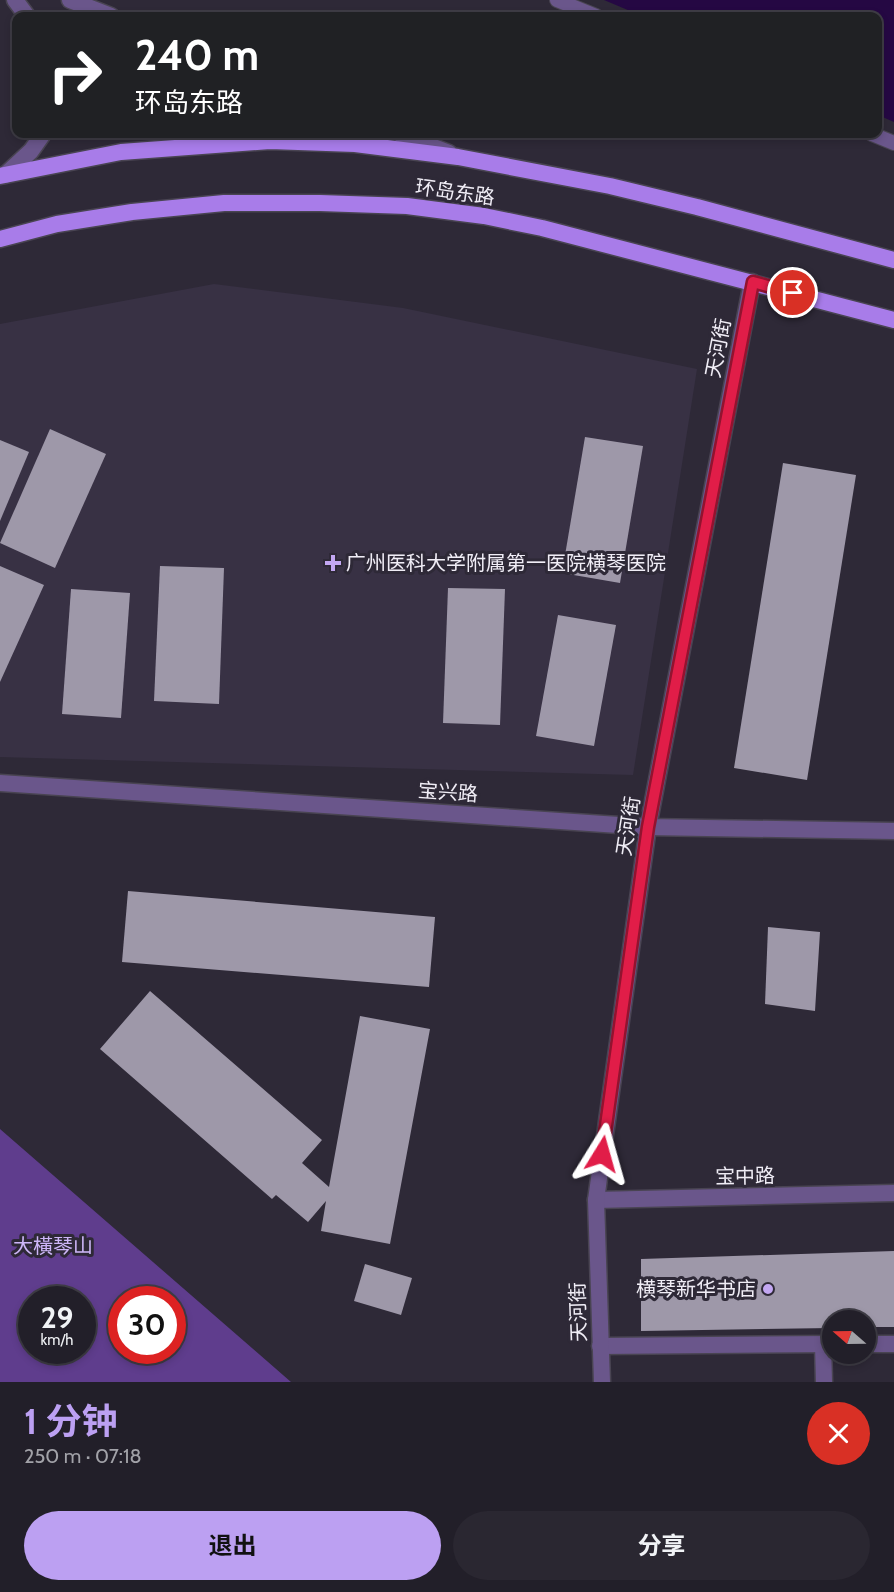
<!DOCTYPE html>
<html lang="zh">
<head>
<meta charset="utf-8">
<style>
	:root { --surface:#221f29; --page:#2a2731; --text:#f1f3f6; --muted:#a2a2a8; --line:#3f3d46; --accent:#bca0f2 }
	body { margin:0; font-family:Cabin,"Noto Sans SC",sans-serif; background:var(--page); color:var(--text); height:100vh; display:flex; flex-direction:column; font-size:22px; white-space:nowrap }
	* { box-sizing:border-box; margin:0 }
	p { font-size:20px; color:var(--muted) }
	.icon { flex:none; width:33px; height:33px; fill:none; stroke:currentColor; stroke-width:2; stroke-linecap:round; stroke-linejoin:round }
	.map { position:relative; height:1382px; overflow:hidden }
	.drawer { display:flex; flex-direction:column; background:var(--surface); flex:1 }
	.drawer>* { flex:none }
	.hud { position:absolute; left:12px; top:12px; width:870px; height:126px; border-radius:12px; box-shadow:0 3px 9px #0003,0 0 0 2px var(--line); background:#202124; color:#fff; overflow:hidden }
	.needle { width:39px; rotate:290deg }
	.controls { position:absolute; left:822px; top:1310px; display:grid; gap:12px }
	.controls a { display:grid; place-items:center; width:54px; height:54px; border-radius:50%; background:var(--surface); box-shadow:0 3px 9px #0003,0 0 0 2px var(--line); font-size:30px }
	.speed { position:absolute; left:18px; top:1286px; display:flex; gap:12px; font-size:30px; font-weight:700; text-align:center }
	.speed>* { display:grid; place-content:center; width:78px; height:78px; border-radius:50%; background:var(--surface); box-shadow:0 3px 9px #0003,0 0 0 2px var(--line); line-height:1 }
	.speed small { font-size:15px; font-weight:400 }
	.speed .limit { border:9px solid #d22; background:#fff; color:#111 }
	.pin { position:absolute; display:grid; place-items:center; width:51px; height:51px; color:#fff; margin:-26px; border:3px solid #fff; border-radius:50%; box-shadow:0 2px 6px #0007 }
	.me { position:absolute; width:66px; margin:-33px; rotate:8deg; stroke-linejoin:round; filter:drop-shadow(0 0 4px #0008) }
	.turn { display:flex; align-items:center; gap:21px; height:126px; padding:0 24px; font-size:27px }
	.turn .icon { width:78px; height:78px; stroke-width:2.5 }
	.turn b { display:block; font-size:42px; line-height:51px }
	.round { display:grid; place-items:center; flex:none; width:63px; height:63px; border-radius:32px; background:var(--page) }
	.overview { display:flex; align-items:center; justify-content:space-between; height:102px; padding:0 24px }
	h1 { font-size:36px; font-weight:700; line-height:45px; color:var(--accent) }
	.button { display:flex; gap:12px; margin-top:auto; padding:12px 24px }
	.button a { flex:1; height:69px; border-radius:36px; background:var(--accent); color:#111; font-size:24px; font-weight:700; line-height:69px; text-align:center }
	.button a+a { background:var(--page); color:var(--text) }
	.map>svg:first-child { display:block }
	.built { fill:#383144 }
	.forest { fill:#5f3d8d; fill-rule:evenodd }
	.water { fill:#250843 }
	.building { fill:#9e98a9 }
	.lines { fill:none; stroke-linecap:round; stroke-linejoin:round }
	.service-casing { stroke:#494452; stroke-width:16 }
	.minor-casing { stroke:#494452; stroke-width:19 }
	.primary-casing { stroke:#494452; stroke-width:19 }
	.service { stroke:#6a568b; stroke-width:14 }
	.minor { stroke:#6a568b; stroke-width:16 }
	.primary { stroke:#a87ce9; stroke-width:16 }
	.route-casing { stroke:#92132f; stroke-width:15 }
	.route { stroke:#e11d48; stroke-width:10 }
	.poi-dot { fill:#c3a7f2; stroke:#2e2937; stroke-width:2 }
	.labels { text-anchor:middle; stroke-width:6; stroke-linejoin:round; paint-order:stroke }
	.street-label { font-size:20px; fill:#f0edf6; stroke:#2e2937 }
	.poi-label { font-size:20px; fill:#f0edf6; stroke:#2e2937; text-anchor:start }
	.park-label { font-size:20px; fill:#cdb6f8; stroke:#2e2937 }
</style>
</head>
<body>
<div class="map">
<svg width="894" height="1382" viewBox="0 0 894 1382">
	<rect width="100%" height="100%" fill="#2e2937"/>
	<path class="built" d="M214,284L403,308L697,369L633,775L0,757V324Z"/>
	<path class="forest" d="M0,1129L291,1382H0ZM32,1299H82V1350H32ZM122,1299H172V1350H122Z"/>
	<path class="water" d="M604,0H894V122L878,115V16H642Z"/>
	<g class="building">
		<path d="M50,429L106,454L55,568L0,543Z"/>
		<path d="M585,437L643,446L620,583L562,573Z"/>
		<path d="M0,440L29,452L0,521Z"/>
		<path d="M783,463L856,475L807,780L734,768Z"/>
		<path d="M0,566L44,585L0,682Z"/>
		<path d="M160,566L224,568L219,704L154,701Z"/>
		<path d="M448,588L505,589L500,725L443,723Z"/>
		<path d="M71,589L130,593L121,718L62,714Z"/>
		<path d="M558,615L616,625L594,746L536,736Z"/>
		<path d="M128,891L435,917L429,987L122,962Z"/>
		<path d="M768,927L820,932L815,1011L765,1004Z"/>
		<path d="M150,991L322,1140L302,1163L329,1187L360,1016L430,1029L390,1244L321,1231L326,1201L308,1222L276,1195L272,1199L100,1049Z"/>
		<path d="M894,1251V1327H866V1320H832V1328L641,1331V1259Z"/>
		<path d="M365,1264L412,1278L401,1315L354,1301Z"/>
	</g>
	<g class="lines">
		<defs>
			<g id="service">
				<path d="M557,0L596,16"/>
				<path d="M872,134L894,143"/>
			</g>
			<g id="minor">
				<path d="M15,0L27,16"/>
				<path d="M70,0L111,16"/>
				<path d="M400,134L449,153"/>
				<path d="M5,175L31,151L43,134"/>
				<path d="M0,783L648,827L894,831"/>
				<path d="M596,1200L894,1193"/>
				<path d="M823,1344L824,1382"/>
				<path d="M866,1344H894"/>
				<path d="M600,1346L832,1344"/>
				<path d="M602,1382L596,1200L648,827L752,282"/>
			</g>
			<g id="primary">
				<path d="M0,176L121,152L270,141L355,144L458,157L610,186L697,207L894,260"/>
				<path d="M0,239L57,224L132,212L224,203H320L407,206L484,216L542,228L894,320"/>
			</g>
		</defs>
		<use href="#service" class="service-casing"/>
		<use href="#minor" class="minor-casing"/>
		<use href="#primary" class="primary-casing"/>
		<use href="#service" class="service"/>
		<use href="#minor" class="minor"/>
		<use href="#primary" class="primary"/>
	</g>
	<g class="lines">
		<defs>
			<path id="route" d="M602,1154L648,827L753,282L793,293"/>
		</defs>
		<use href="#route" class="route-casing"/>
		<use href="#route" class="route"/>
	</g>
	<g class="poi-dot">
		<path d="M330 554h6v6h6v6h-6v6h-6v-6h-6v-6h6z"/>
		<circle cx="768" cy="1289" r="6"/>
	</g>
	<g class="labels">
		<g class="street-label">
			<text transform="translate(455 192) rotate(8)" y="7">环岛东路</text>
			<text transform="translate(718 348) rotate(-79)" y="7">天河街</text>
			<text transform="translate(448 792) rotate(4)" y="7">宝兴路</text>
			<text transform="translate(628 826) rotate(-81)" y="7">天河街</text>
			<text transform="translate(745 1176) rotate(-1)" y="7">宝中路</text>
			<text transform="translate(578 1312) rotate(-92)" y="7">天河街</text>
		</g>
		<g class="poi-label">
			<text x="346" y="570">广州医科大学附属第一医院横琴医院</text>
			<text x="756" y="1296" text-anchor="end">横琴新华书店</text>
		</g>
		<g class="park-label">
			<text x="53" y="1253">大橫琴山</text>
		</g>
	</g>
</svg>
<div class="controls">
<a><svg class="needle" viewBox="-14 -14 28 28"><path d="M0-13l5 13h-10z" fill="#e53935"/><path d="M0 13l5-13h-10z" fill="#a2a2a8"/></svg></a>
</div>
<div class="speed"><div>29<small>km/h</small></div><div class="limit">30</div></div>
<div class="pin" style="left:793px;top:293px;background:#d93025"><svg class="icon" aria-label="arrive" viewBox="0 0 24 24"><path d="M6 21V4h12l-3 4 3 4H6"/></svg></div>
<svg class="me" style="left:602px;top:1154px" viewBox="-20 -20 40 40"><path d="M0-17L14 15 0 8-14 15z" fill="#e11d48" stroke="#fff" stroke-width="4"/></svg>
<div class="hud">
<div class="turn"><svg class="icon" aria-label="right" viewBox="0 0 24 24"><path d="M7 20v-9h11M14 6l5 5-5 5"/></svg><div><b>240 m</b>环岛东路</div></div>
</div>
</div>
<section class="drawer">
<div class="overview"><div><h1>1 分钟</h1><p>250 m · 07:18</p></div><a class="round" style="background:#d93025;color:#fff"><svg class="icon" aria-label="close" viewBox="0 0 24 24"><path d="M6 6l12 12M18 6L6 18"/></svg></a></div>
<div class="button"><a>退出</a><a>分享</a></div>
</section>
</body>
</html>
